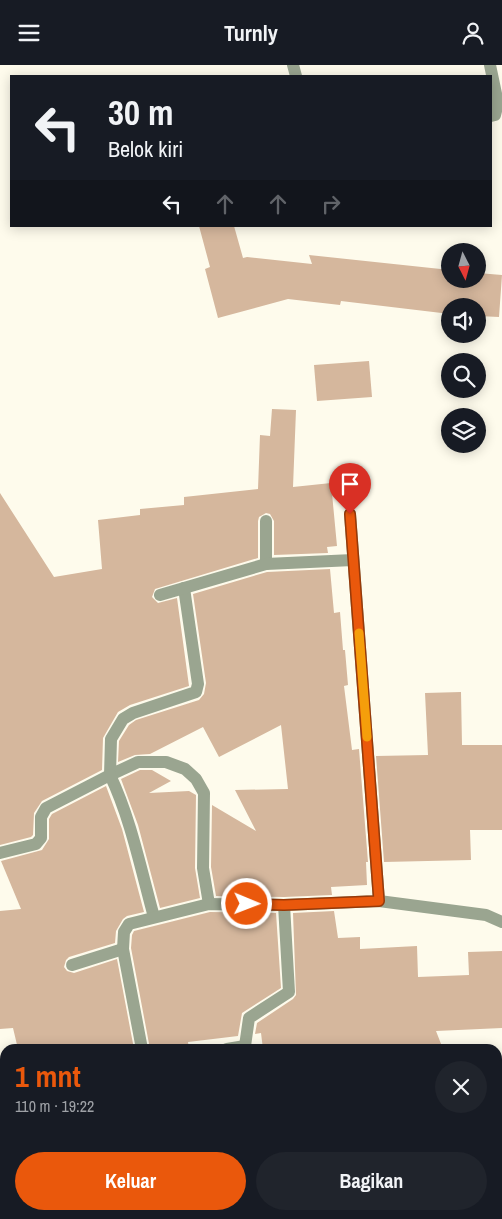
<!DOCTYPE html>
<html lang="id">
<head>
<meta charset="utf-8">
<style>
	:root { --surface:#171b24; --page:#20242c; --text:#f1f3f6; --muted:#9ea1a6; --accent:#ea580c }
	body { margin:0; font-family:"Archivo Narrow",sans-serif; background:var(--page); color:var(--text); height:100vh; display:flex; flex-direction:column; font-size:19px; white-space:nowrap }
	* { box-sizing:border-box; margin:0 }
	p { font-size:16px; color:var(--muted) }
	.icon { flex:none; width:28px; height:28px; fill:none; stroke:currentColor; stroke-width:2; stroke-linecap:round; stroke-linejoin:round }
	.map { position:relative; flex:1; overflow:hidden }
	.panel { position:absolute; left:0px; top:979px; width:502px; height:176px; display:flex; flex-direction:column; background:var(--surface); border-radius:15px 15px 0 0; box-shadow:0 2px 12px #0003 }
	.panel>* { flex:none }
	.top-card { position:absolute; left:10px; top:10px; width:482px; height:152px; border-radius:0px; box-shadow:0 2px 12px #0003; background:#171b24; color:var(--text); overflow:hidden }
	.needle { width:32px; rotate:174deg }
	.buttons { position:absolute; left:441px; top:178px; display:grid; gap:10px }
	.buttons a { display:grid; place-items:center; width:45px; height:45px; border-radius:50%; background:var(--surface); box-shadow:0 2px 12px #0003; font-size:25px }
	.pin { position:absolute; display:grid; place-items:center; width:42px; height:42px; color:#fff; margin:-51px -21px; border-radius:50% 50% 50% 0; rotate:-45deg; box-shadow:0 0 5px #0007 }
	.pin .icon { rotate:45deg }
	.me { position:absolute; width:55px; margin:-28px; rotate:91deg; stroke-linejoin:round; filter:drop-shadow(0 0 4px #0008) }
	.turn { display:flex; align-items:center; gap:18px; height:105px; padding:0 15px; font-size:22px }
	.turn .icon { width:65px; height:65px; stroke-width:2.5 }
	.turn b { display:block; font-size:35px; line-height:42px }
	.lanes { display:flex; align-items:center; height:48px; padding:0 15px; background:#0003; justify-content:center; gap:25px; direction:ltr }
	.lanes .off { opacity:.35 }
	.round { display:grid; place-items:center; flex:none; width:52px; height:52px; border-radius:26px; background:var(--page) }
	.overview { display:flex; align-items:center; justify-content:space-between; height:85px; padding:0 15px }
	h1 { font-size:30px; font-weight:800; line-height:38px; color:var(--accent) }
	.button { display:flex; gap:10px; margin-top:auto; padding:10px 15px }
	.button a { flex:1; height:58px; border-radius:30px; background:var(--accent); color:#fff; font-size:20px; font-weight:800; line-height:58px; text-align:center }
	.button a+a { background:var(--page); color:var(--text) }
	header { display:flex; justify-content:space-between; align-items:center; height:65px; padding:0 15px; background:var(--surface); font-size:22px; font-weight:800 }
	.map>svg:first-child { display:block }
	.building { fill:#d5b79d }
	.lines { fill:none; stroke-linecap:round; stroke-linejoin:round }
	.minor { stroke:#9aa590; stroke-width:12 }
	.route-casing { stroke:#983908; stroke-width:12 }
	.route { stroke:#ea580c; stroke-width:9 }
	.slow { stroke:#f59e0b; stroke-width:9 }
</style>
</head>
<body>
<header><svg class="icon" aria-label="menu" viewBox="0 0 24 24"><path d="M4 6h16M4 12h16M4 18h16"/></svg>Turnly<svg class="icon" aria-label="person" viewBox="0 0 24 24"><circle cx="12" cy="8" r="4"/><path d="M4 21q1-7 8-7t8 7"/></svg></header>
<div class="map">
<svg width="502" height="1154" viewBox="0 0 502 1154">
	<rect width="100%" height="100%" fill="#fefbec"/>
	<g class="building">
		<path d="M199,161H234L243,193L247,192L312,199L309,190L450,205V214H478V208L502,210L499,252L478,251V241H450V249L341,236L340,240L288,234L218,253L205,204L210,202Z"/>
		<path d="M369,296L372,332L317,336L314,300Z"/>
		<path d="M272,344L296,345L293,422L331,418L337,481L327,482L328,488L274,490V456L270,449L266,448L259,452L258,456V493L155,524L152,532L158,538L177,533L189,621L130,640L118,647L103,673L102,705L42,736L34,748L33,770L31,772L0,780V428L54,512L102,504L98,455L140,450V444L184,440V432L258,424L260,370L270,371Z"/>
		<path d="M330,504L334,548L340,547L343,585H345L348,620L344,621L352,685L359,684L368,797H366L367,820L331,822L332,830L284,832L216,831L211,802L212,740L256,766L235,725L288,724L281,660L219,692L203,662L150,689L135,690L118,697L119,676L129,660L136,655L199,635L204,629L206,618L193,529L267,507Z"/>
		<path d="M461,627L462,680H502V765H470L471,795L384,797L376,691L428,690L425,628Z"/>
		<path d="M140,705H152L171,716L149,728L189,726L196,730L195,803L200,833L160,843L138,760L121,714Z"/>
		<path d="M106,721L122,764L144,847L127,851L123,854L116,866L115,878L69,892L66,895L64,902L67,906L74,908L117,894L134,984H18L13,963L0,964V846L21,844L1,796L42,785L49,774V754L52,749Z"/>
		<path d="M334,846L338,873L360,872V884L417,881L418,912L469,910L468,887L502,886V963L436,966L443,984H263L261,968L255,969L257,958L293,934L296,930L293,848Z"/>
		<path d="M210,847L276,848L281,923L242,948L238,971L188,977L189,984H150L131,883L132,870L134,866Z"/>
	</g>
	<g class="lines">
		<g class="minor">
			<path d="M293,0L296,11"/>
			<path d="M490,0L498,38L495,50L491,51"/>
			<path d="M350,449L379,836"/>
			<path d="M266,456V499"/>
			<path d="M184,523L198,619L196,627L133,648L123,654L111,674L110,710L138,697H166L185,704L196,714L204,728L203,803L209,839"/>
			<path d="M160,530L266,499L353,495"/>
			<path d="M0,788L36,779L41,773V752L46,743L110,710C131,754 141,805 154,852"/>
			<path d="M72,900L123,884"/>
			<path d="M142,984L123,884L124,867L129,859L209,839L284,840L379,836L486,850L502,857"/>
			<path d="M227,984L245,981"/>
			<path d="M246,984L245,981L249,953L289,927L284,840"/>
			<path d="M0,1086L5,1085"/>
			<path d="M45,1150L47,1154"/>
			<path d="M205,1150L230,1154"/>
			<path d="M132,1154L156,1150"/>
			<path d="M295,1154V1150"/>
		</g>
	</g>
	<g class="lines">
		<defs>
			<path id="route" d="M247,839L284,840L379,836L350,449"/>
		</defs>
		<use href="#route" class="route-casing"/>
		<use href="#route" class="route"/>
		<path class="slow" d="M359,568L367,672"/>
	</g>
</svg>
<div class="buttons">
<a><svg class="needle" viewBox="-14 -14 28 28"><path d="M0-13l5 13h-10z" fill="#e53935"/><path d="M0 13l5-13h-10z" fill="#9ea1a6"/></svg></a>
<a><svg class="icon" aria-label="sound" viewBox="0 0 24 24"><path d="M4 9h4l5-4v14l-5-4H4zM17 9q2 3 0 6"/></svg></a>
<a><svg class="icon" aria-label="search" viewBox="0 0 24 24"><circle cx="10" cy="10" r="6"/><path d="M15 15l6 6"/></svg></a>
<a><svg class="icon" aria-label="layers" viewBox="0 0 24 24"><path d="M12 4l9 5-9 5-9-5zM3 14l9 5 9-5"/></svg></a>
</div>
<div class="pin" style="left:350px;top:449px;background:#d93025"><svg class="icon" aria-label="arrive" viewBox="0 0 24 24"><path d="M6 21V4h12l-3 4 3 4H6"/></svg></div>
<svg class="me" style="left:247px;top:839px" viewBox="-20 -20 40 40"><circle r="17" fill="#ea580c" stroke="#fff" stroke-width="3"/><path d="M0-11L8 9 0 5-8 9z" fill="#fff"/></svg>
<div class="top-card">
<div class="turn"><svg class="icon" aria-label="left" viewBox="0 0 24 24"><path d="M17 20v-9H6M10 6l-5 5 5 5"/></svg><div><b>30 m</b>Belok kiri</div></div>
<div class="lanes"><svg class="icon" aria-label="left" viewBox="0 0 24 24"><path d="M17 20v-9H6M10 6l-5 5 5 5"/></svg><svg class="icon off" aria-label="ahead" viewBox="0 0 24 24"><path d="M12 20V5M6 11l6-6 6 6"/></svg><svg class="icon off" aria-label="ahead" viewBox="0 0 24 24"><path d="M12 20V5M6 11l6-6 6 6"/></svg><svg class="icon off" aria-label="right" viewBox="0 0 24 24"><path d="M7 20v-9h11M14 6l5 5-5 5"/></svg></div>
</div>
<section class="panel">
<div class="overview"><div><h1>1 mnt</h1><p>110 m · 19:22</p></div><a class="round"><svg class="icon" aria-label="close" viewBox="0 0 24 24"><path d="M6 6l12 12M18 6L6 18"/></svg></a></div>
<div class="button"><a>Keluar</a><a>Bagikan</a></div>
</section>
</div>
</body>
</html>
